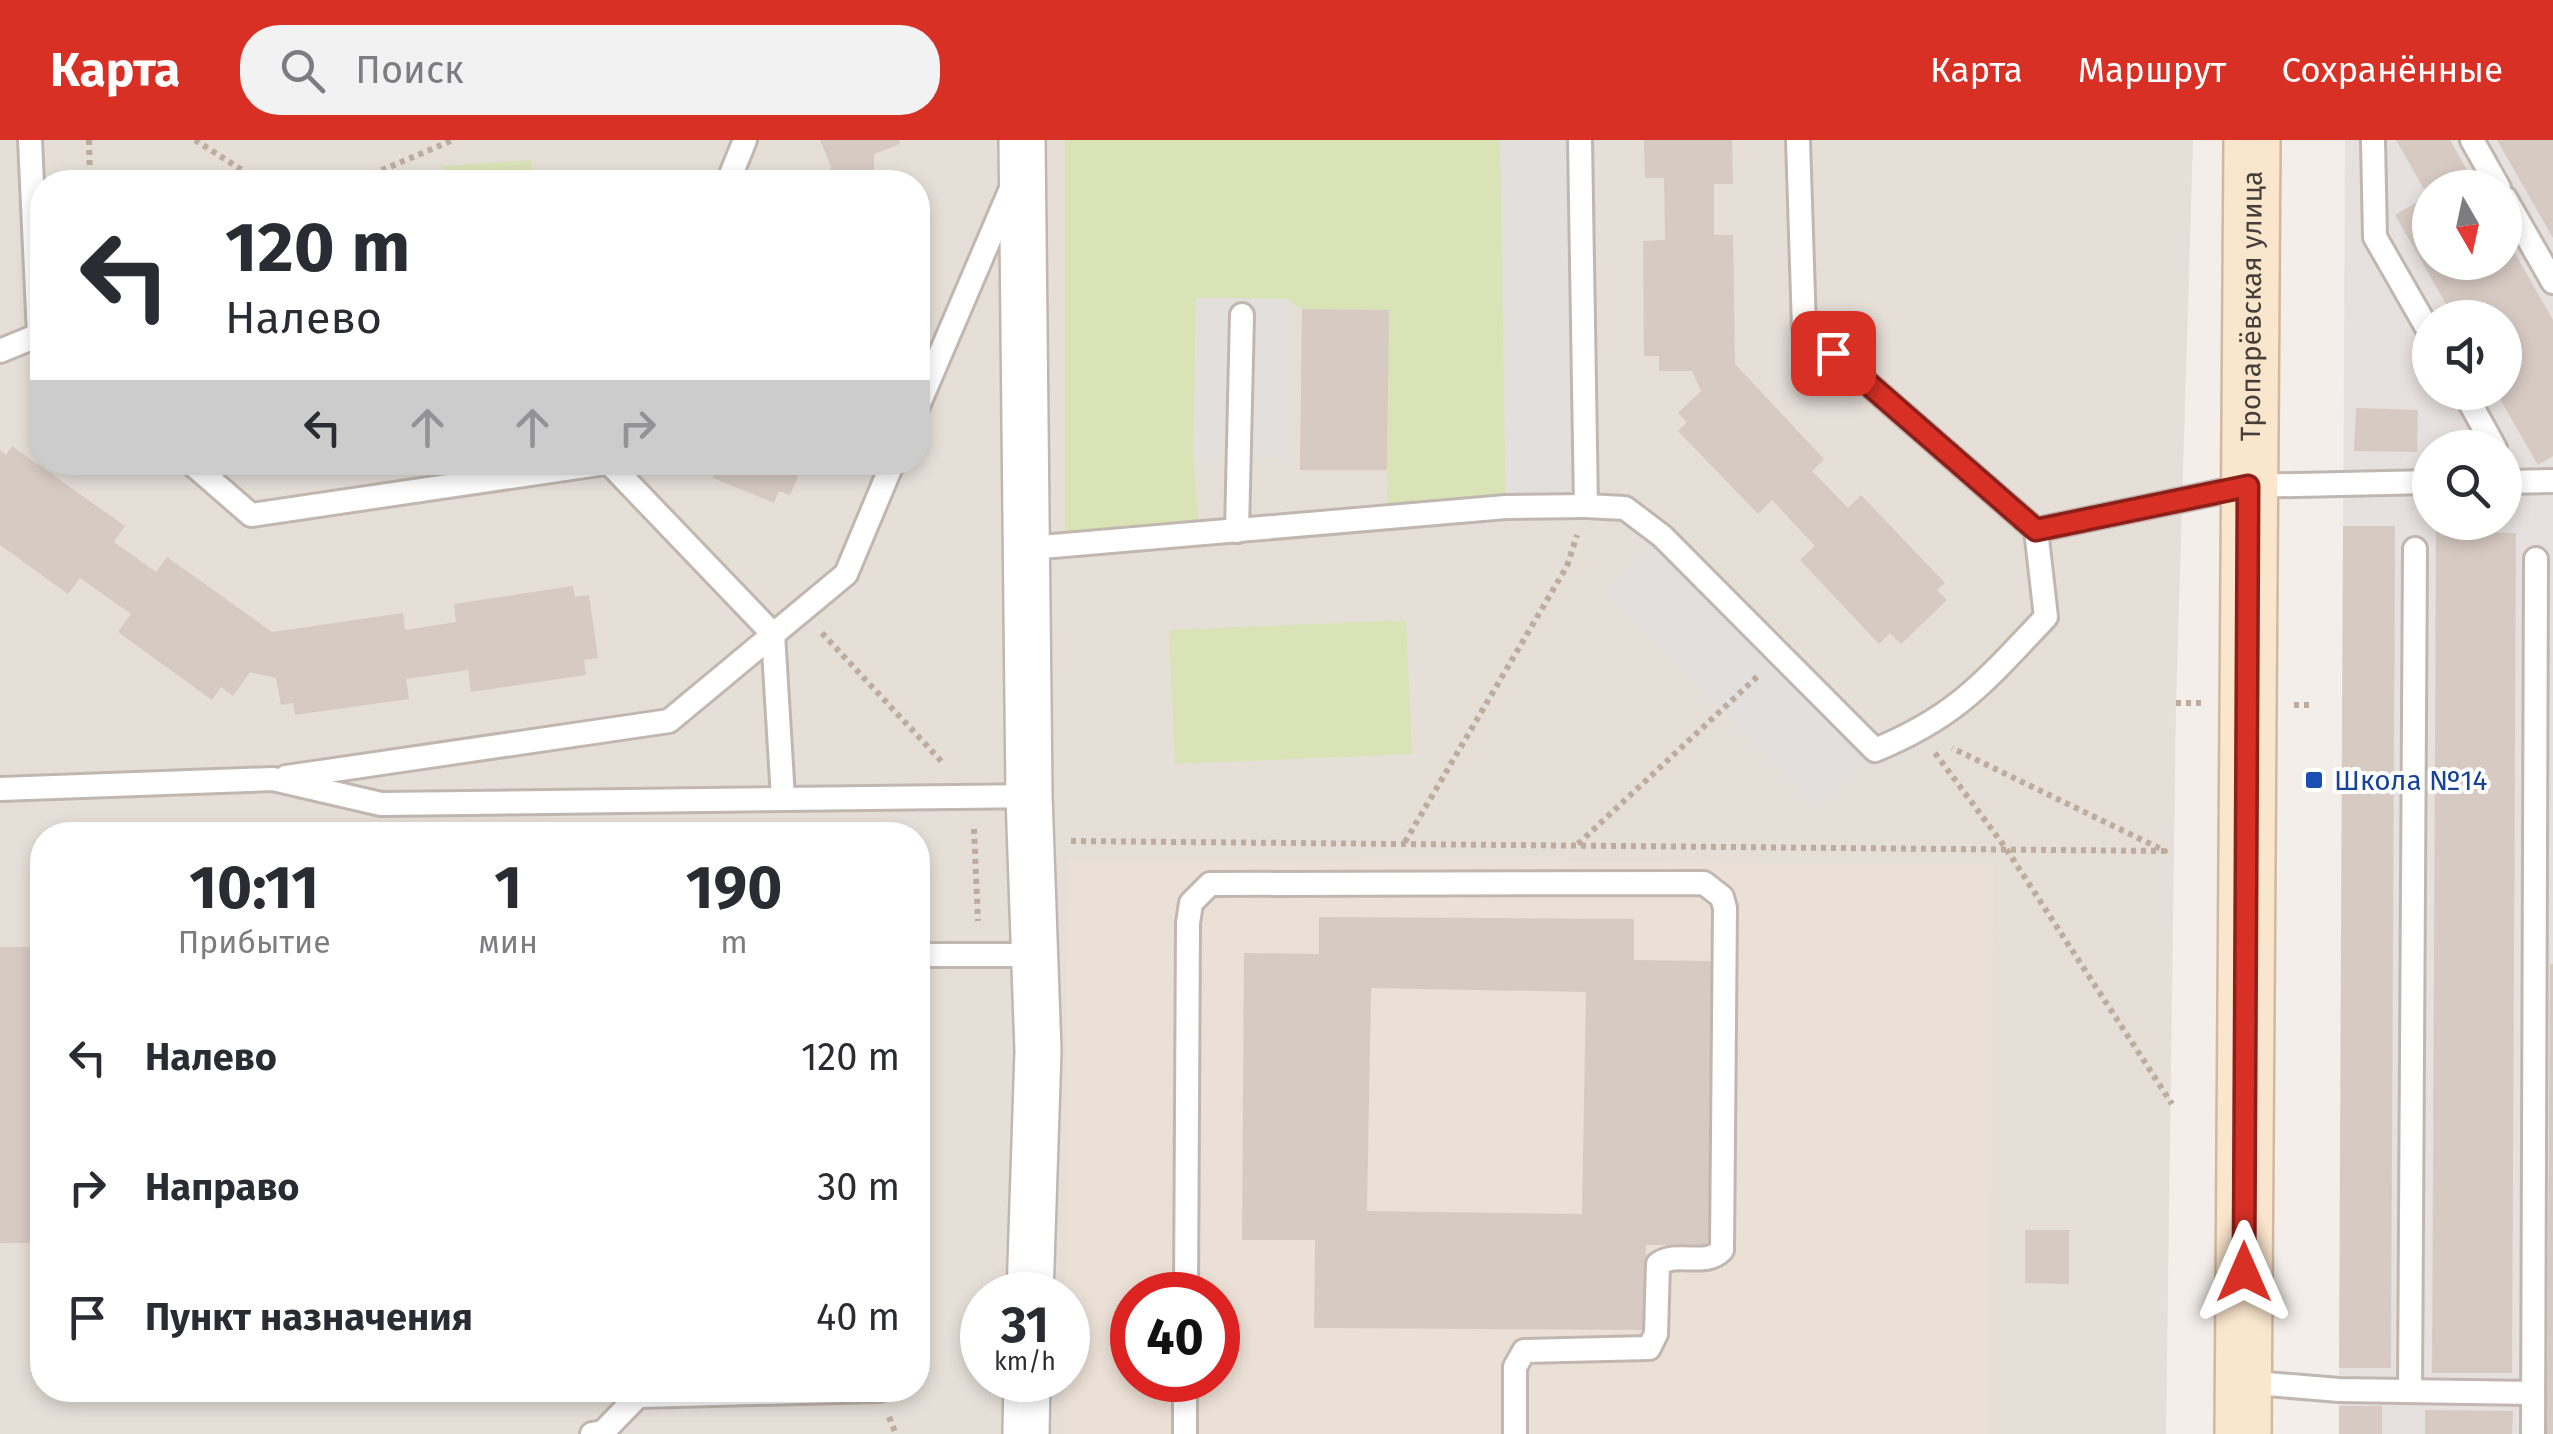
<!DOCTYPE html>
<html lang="ru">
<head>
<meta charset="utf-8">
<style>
	:root { --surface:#fff; --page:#f2f2f3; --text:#2b2b33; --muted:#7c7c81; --accent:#d93025 }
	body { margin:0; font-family:"Fira Sans",sans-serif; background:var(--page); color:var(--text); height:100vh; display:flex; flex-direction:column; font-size:38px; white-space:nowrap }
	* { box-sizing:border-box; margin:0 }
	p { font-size:32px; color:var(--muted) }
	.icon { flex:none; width:55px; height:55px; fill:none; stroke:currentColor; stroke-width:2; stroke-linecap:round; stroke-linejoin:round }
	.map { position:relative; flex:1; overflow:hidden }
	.panel { position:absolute; left:30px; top:682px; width:900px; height:580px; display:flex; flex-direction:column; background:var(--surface); border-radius:40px; box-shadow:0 5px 15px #0003 }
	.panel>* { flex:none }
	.guide { position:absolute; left:30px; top:30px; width:900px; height:305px; border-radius:40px; box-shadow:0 5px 15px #0003; background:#fff; color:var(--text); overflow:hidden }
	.needle { width:65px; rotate:171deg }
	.tools { position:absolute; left:2412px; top:30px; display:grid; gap:20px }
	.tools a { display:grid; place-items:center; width:110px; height:110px; border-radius:50%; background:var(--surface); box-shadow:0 5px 15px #0003; font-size:50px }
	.speed { position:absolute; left:960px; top:1132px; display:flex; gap:20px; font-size:50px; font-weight:700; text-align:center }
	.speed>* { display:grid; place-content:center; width:130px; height:130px; border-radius:50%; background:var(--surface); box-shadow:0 5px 15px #0003; line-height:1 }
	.speed small { font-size:25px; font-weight:400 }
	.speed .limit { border:15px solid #d22; background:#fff; color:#111 }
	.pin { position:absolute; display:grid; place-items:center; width:85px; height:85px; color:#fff; margin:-42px; border-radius:20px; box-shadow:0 5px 15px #0006 }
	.me { position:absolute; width:110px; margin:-55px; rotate:0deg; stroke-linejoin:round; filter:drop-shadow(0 0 8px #0008) }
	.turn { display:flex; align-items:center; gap:35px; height:210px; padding:0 30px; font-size:45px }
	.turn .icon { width:130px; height:130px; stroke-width:2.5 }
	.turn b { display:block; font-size:70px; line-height:85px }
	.lanes { display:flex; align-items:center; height:95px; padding:0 30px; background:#0003; justify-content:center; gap:50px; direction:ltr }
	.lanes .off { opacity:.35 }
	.eta { display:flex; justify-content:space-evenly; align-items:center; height:170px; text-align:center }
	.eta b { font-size:60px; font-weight:700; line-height:70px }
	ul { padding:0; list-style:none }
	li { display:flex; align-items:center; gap:30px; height:130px; padding:0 30px }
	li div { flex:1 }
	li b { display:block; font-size:38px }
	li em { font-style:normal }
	header { display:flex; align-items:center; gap:60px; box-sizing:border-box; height:140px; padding:0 50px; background:var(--accent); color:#fff }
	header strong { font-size:48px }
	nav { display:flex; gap:55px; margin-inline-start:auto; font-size:35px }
	.search { width:700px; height:90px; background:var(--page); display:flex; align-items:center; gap:25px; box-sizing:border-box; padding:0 35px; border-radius:40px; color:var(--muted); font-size:38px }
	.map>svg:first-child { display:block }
	.residential { fill:#e6dfd8; fill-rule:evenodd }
	.industrial { fill:#e6e0de; fill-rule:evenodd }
	.education { fill:#ebe0d5; fill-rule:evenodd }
	.green { fill:#d9e3b6 }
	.parking { fill:#e2dfdd }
	.building { fill:#d7cac3; fill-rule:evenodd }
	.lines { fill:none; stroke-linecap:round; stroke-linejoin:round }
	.lane-casing { stroke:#c1b7b0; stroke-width:28 }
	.street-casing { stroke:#c1b7b0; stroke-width:50 }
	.secondary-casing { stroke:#d1b99f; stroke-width:60 }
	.path { stroke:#beac9f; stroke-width:6; stroke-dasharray:5 5; stroke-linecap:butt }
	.lane { stroke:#fff; stroke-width:22 }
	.street { stroke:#fff; stroke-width:45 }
	.secondary { stroke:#fae5cd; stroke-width:55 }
	.route-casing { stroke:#8d1f18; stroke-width:25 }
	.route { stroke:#d93025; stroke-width:18 }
	.transit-dot { fill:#1a4fb4; stroke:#fff; stroke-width:4 }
	.labels { text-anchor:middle; stroke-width:8; stroke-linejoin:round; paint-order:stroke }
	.street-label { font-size:28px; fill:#463e38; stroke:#fff }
	.transit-label { font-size:28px; fill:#164399; stroke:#fff; text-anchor:start }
</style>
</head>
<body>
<header>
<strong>Карта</strong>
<div class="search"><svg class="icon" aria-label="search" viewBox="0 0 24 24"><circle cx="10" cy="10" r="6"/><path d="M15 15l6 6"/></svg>Поиск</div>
<nav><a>Карта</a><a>Маршрут</a><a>Сохранённые</a></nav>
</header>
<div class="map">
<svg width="2553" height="1294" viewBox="0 0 2553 1294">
	<rect width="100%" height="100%" fill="#f3eee9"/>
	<path class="residential" d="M0,0H2193L2176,563L2166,1294H0ZM42,42H918V322H42ZM42,695H918V1250H42ZM982,1155H1068V1240H982ZM1132,1155H1218V1240H1132Z"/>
	<path class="industrial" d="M2345,0H2553V1294H2339ZM2430,48H2505V122H2430ZM2430,178H2505V252H2430ZM2430,308H2505V382H2430Z"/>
	<path class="education" d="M1068,720L1993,725L1990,1294H1064ZM1132,1155H1218V1240H1132Z"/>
	<g class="green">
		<path d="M1065,0H1500L1506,367L1387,379L1388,170L1302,169L1287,159L1196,158L1193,316L1200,395L1065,405Z"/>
		<path d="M531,20L532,42H444L443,26Z"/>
		<path d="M1406,480L1412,614L1175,624L1169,490Z"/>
	</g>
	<g class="parking">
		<path d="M1500,0H1580L1586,366L1506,367Z"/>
		<path d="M1196,158L1288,159L1286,318L1194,316Z"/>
		<path d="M1662,396L1875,610L1818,667L1605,452Z"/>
	</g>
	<g class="building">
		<path d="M820,0H899L900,4L874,14V42H824L831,27Z"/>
		<path d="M1644,0H1732L1733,44H1714V95H1733L1735,224L1824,319L1812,331L1848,368L1861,355L1945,443L1937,450L1947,460L1901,504L1890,493L1879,504L1800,420L1815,406L1772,360L1758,374L1678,291L1687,282L1678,273L1701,251L1692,231H1659V216H1644L1643,101L1665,100L1664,38H1645Z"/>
		<path d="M2396,0H2450L2477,48H2430V122H2505V96L2553,180V316L2538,325L2496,252H2505V178H2454L2395,75L2428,56Z"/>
		<path d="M2497,0H2553V98Z"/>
		<path d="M1302,169L1389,170L1387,330H1300Z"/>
		<path d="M2356,268L2418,270L2417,312L2354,311Z"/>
		<path d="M12,306L125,386L114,402L156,432L167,417L272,492L403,473L405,490L456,482L454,464L573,446L575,457L589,455L598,518L584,520L586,535L471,552L468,530L406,539L409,559L295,575L293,563L281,565L276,538L250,532L233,556L221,547L212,560L118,492L131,474L80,438L68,454L0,405V310L6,315Z"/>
		<path d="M703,322H804L790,355L779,351L774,363L713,338L717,329Z"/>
		<path d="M2343,386H2395L2391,1228H2339Z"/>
		<path d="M2436,392L2516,393L2512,1233H2432Z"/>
		<path d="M1319,777L1634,779V820L1713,821L1712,1105H1646L1645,1190L1314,1188L1315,1100H1242L1244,813L1319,814ZM1371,848L1586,852L1582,1074L1367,1071Z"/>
		<rect x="0" y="807" width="42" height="296"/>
		<path d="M2550,824H2553V1294H2547Z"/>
		<path d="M2025,1090H2069V1144L2025,1143Z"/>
		<rect x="2339" y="1266" width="43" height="28"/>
		<path d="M2425,1270L2513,1271L2512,1294H2425Z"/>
	</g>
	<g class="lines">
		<defs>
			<g id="lane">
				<path d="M30,0L39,195L42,198"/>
				<path d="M1580,0L1586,366L1625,368L1662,396L1875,610C1958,576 1986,540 2046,477L2036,390"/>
				<path d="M1798,0L1804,188L2036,390L2248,346L2430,342"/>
				<path d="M2373,0L2375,97L2430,193"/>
				<path d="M2472,0L2499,48"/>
				<path d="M728,42L745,0"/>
				<path d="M2505,58L2553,142"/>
				<path d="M0,211L39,195"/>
				<path d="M2464,252L2495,308"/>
				<path d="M918,266L1013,44"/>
				<path d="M190,322L251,375L612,322"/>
				<path d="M611,325L773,494L783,658"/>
				<path d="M2505,342L2553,341"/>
				<path d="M1237,391L1242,175"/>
				<path d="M1030,408L1506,367L1586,366"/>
				<path d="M286,637L669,581L846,434L893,322"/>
				<path d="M0,649L273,639L381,664L1029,656"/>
				<path d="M918,815H1036"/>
				<path d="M1186,1155L1188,783L1191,763L1210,744L1704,743L1722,757L1725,768L1722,1110C1705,1128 1678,1110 1658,1124L1656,1194L1649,1208L1524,1211L1515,1227V1294"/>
				<path d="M2243,1242L2339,1250L2533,1253"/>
				<path d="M2410,1251L2415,409"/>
				<path d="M592,1294L603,1292L638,1256L879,1250"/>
				<path d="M1185,1294V1240"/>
				<path d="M2533,1294L2536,419"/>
			</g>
			<g id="street">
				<path d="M1022,0L1029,656L1038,911L1030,1155"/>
				<path d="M1026,1294L1027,1240"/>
			</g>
			<g id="secondary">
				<path id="s1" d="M2243,1294L2252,0"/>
			</g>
		</defs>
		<use href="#lane" class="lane-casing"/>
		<use href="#street" class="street-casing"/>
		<use href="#secondary" class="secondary-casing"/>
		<g class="path">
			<path d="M89,0L90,42"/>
			<path d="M195,0L261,42"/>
			<path d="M354,42L453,0"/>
			<path d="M822,493L943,623"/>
			<path d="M2176,563H2202"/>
			<path d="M2294,565H2313"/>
			<path d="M1935,613L2005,707L2172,964"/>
			<path d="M974,689L978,781"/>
			<path d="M1071,701L2165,711L1952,608"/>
			<path d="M1405,702L1567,426L1577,395"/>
			<path d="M1578,704L1759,535"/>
			<path d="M889,1277L896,1294"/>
		</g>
		<use href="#lane" class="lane"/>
		<use href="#street" class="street"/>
		<use href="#secondary" class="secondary"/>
	</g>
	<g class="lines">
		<defs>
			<path id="route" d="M1833,213L2036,390L2248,346L2244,1132"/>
		</defs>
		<use href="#route" class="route-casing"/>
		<use href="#route" class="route"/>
	</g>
	<rect class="transit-dot" x="2304" y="630" width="20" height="20" rx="5"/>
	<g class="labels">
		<g class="street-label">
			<text dy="10" stroke="none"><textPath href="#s1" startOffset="1128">Тропарёвская улица</textPath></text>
		</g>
		<g class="transit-label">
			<text x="2334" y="650">Школа №14</text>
		</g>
	</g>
</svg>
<div class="tools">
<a><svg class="needle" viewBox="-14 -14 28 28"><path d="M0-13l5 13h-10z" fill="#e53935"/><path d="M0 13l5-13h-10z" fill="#7c7c81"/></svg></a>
<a><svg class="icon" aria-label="sound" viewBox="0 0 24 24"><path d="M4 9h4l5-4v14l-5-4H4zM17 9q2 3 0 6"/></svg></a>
<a><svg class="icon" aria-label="search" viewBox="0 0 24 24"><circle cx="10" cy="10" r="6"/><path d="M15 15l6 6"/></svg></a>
</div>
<div class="speed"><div>31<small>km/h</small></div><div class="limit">40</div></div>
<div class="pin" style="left:1833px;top:213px;background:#d93025"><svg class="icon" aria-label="arrive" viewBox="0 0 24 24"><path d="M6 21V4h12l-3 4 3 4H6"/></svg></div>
<svg class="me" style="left:2244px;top:1132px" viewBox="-20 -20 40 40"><path d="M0-17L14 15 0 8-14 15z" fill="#d93025" stroke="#fff" stroke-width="4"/></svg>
<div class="guide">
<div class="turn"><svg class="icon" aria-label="left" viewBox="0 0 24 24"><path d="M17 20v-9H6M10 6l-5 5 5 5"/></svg><div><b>120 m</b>Налево</div></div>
<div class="lanes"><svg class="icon" aria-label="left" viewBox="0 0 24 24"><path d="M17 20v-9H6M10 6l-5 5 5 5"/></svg><svg class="icon off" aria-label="ahead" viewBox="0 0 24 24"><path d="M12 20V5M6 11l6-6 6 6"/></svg><svg class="icon off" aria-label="ahead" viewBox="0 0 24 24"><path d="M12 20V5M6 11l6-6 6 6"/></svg><svg class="icon off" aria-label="right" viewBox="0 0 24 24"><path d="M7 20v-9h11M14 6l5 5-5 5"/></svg></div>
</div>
<section class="panel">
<div class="eta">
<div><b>10:11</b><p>Прибытие</p></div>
<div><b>1</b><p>мин</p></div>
<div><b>190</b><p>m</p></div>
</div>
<ul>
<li><svg class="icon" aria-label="left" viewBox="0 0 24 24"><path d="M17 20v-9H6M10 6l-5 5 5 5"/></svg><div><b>Налево</b></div><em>120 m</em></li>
<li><svg class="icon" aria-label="right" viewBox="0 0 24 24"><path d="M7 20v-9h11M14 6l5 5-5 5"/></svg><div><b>Направо</b></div><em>30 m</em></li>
<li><svg class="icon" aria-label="arrive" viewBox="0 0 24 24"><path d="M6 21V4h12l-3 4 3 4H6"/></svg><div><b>Пункт назначения</b></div><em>40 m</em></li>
</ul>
</section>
</div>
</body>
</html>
